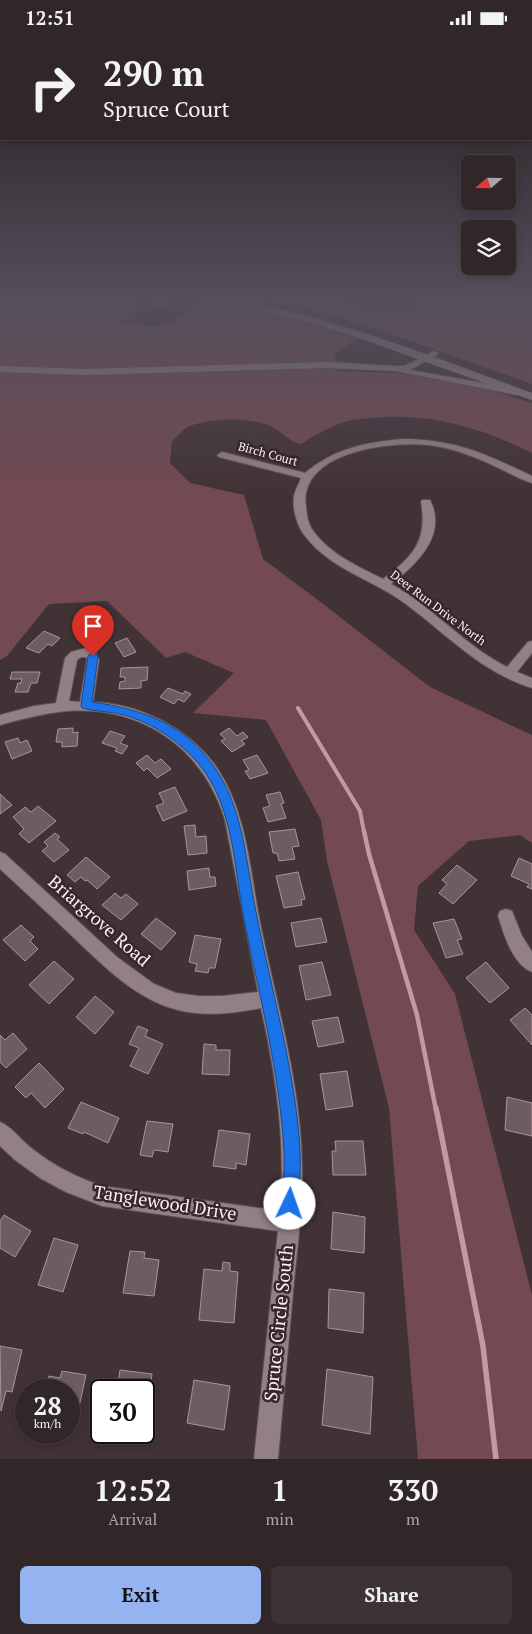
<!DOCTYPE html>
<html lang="en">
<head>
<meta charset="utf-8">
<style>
	:root { --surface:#312628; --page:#3d3234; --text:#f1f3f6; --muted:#a8a5a8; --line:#4c4345; --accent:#95b2f1 }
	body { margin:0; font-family:"PT Serif",serif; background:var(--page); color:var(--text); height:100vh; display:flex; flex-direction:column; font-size:19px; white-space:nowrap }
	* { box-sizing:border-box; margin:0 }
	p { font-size:16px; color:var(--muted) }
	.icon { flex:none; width:28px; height:28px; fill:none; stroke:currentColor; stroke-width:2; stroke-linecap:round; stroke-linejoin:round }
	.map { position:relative; height:1424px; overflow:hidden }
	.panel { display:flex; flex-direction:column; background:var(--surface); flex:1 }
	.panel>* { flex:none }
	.banner { position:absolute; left:0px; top:0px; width:532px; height:105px; box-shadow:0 2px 8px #0003,0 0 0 1px var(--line); background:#312628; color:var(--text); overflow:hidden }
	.needle { width:32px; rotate:250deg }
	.fabs { position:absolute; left:461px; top:120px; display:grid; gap:10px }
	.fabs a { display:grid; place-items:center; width:55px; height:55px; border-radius:8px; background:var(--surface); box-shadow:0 2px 8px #0003,0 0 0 1px var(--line); font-size:25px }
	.speed { position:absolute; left:15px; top:1344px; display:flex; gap:10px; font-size:25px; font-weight:700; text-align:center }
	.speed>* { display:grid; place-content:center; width:65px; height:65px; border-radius:50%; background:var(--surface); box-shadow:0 2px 8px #0003,0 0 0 1px var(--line); line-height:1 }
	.speed small { font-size:12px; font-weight:400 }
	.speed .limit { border:2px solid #111; border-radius:8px; background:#fff; color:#111 }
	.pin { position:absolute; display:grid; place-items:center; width:42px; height:42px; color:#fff; margin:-51px -21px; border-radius:50% 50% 50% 0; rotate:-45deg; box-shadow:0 0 5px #0007 }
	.pin .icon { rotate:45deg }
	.me { position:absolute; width:55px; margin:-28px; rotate:3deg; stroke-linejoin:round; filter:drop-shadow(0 0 4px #0008) }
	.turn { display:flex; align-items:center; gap:18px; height:105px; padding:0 20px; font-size:22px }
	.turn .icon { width:65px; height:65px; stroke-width:2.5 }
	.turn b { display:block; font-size:35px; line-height:42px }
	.eta { display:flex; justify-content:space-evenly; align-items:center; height:85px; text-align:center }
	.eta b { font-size:30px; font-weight:700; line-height:35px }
	.cta { display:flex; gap:10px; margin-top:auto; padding:10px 20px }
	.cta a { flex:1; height:58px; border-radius:8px; background:var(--accent); color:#111; font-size:20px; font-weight:700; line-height:58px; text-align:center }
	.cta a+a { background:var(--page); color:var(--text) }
	.status { display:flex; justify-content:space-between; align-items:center; height:35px; padding:0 25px; background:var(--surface); direction:ltr }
	.status svg { height:14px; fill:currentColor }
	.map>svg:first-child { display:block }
	.green { fill:#734a52 }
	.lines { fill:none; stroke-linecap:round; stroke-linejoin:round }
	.stream-far2 { stroke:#c798a2; stroke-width:4 }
	.stream-far1 { stroke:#c798a2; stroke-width:4.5 }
	.stream { stroke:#c798a2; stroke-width:5.5 }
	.building { fill:#6e5d60; stroke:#a89599 }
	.minor-casing { stroke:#5e5154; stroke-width:2 }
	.tertiary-casing { stroke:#5e5154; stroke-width:1 }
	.minor { fill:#938084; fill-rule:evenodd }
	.tertiary { fill:#938084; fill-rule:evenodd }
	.route { fill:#1a73e8; stroke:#114b97 }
	.labels { text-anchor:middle; stroke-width:5; stroke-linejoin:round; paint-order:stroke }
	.far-street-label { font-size:12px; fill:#faf0f2; stroke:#37282b }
	.near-street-label { font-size:18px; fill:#faf0f2; stroke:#37282b }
</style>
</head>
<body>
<div class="status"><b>12:51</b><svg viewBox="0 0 49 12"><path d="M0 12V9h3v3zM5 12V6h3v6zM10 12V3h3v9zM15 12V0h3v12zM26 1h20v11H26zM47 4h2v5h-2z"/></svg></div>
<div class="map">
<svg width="532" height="1424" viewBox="0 0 532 1424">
	<rect width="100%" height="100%" fill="#413235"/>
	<g class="green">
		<path d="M0,262H145L121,287C134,289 155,295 168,289C182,282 192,268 208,264L294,283L356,303L335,319L337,336L396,338L457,345L532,368V418C480,392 429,377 371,383C363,384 355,384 348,386C331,390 315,401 300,409C289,406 283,398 274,393C253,381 212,383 190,391C183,394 177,402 172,406L170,428L190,448L244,460L263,524L322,568L430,652L532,700V808L520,800L469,806L418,851L414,895L455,959L532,1260V1424H418L389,1073L327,826L321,785L266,685L193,678L234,638L185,617L166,623L107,566L49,569L7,621L0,625Z"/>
		<path d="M290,262C302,262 317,260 329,263C358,269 389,289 417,270L412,264L415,262H532V349L380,295L288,267Z"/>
	</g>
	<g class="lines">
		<path class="stream-far2" d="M298,673L360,776L364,797"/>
		<path class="stream-far1" d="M364,796L369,819L417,980L436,1075"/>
		<path class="stream" d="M436,1073L483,1311L496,1424"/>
	</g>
	<g class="building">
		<path d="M159,264L167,266L164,268L167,269L163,272L152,269Z"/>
		<path d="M91,585H110L108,594H90L89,597H75L77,587H91Z"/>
		<path d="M44,596L60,603L52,611L48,609L39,618L26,613Z"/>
		<path d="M127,603L136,617L124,622L115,608Z"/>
		<path d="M148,632L147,645L141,646V653L119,654L120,647L125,646V642H120L121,633Z"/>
		<path d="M12,637H40L37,648H31L28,657H15L18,648H21L22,644H10Z"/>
		<path d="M168,653L183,659L185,656L191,659L184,667L178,664L174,669L160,662Z"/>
		<path d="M73,693V698L78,697L77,711L62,712V707H56L58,694Z"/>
		<path d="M229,693L237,701L243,697L248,702L241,706L245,709L232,717L221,706L225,704L220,699Z"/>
		<path d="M110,696L125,701L120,708L128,711L122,719L115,716L117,713L102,708Z"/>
		<path d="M18,703L20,708L27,705L32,716L12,724L5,707Z"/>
		<path d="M147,720L155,728L161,724L171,734L157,743L147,733L144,736L136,728Z"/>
		<path d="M257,720L268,738L250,744L245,736L249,735L243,725Z"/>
		<path d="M175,752L187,776L163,786L156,771L164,768L159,758Z"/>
		<path d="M280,757L284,768L281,769L286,783L268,787L263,773L270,771L266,760Z"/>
		<path d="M0,759L12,770L0,779Z"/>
		<path d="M38,771L56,786L29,808L19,799L24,794L13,782L25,772L31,777Z"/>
		<path d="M195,790L196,802L206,801L207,818L188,820L184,791Z"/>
		<path d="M295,794L299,811L292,812L295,824L279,826L277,818H273L269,797Z"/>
		<path d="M55,798L60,802L57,804L69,815L54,827L42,816L48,811L44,807Z"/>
		<path d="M86,822L110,842L97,854L87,845L85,846L81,842L75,847L67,840Z"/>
		<path d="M519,823L532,829V854L527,852L529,849L511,841Z"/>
		<path d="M457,830L477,845L453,869L439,858L447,849L442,845Z"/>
		<path d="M209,833L210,842H215L216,851L189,855L187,836Z"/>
		<path d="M298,837L305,864L301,865L302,870L284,873L276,841Z"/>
		<path d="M115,858L121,863L126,859L138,869L121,885L102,870Z"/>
		<path d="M156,883L176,898L161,915L141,899Z"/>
		<path d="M321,883L327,907L296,912L291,888Z"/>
		<path d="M454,884L462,904L457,905L463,919L446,923L433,888Z"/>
		<path d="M21,890L34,902L30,906L38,914L25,926L3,905Z"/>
		<path d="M195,900L221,904L215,933H209L208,938L195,936L197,929L189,927Z"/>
		<path d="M54,926L74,944L49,969L29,950Z"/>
		<path d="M322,927L331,960L306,965L299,931Z"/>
		<path d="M486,927L509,953L490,968L466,943Z"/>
		<path d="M95,961L114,977L95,999L76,982Z"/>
		<path d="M525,973L532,980V1010L510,985Z"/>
		<path d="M338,982L344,1007L318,1012L312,986Z"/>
		<path d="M138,991L148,995L145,1001L163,1009L148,1039L130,1031L139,1013L129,1009Z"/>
		<path d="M13,998L27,1014L6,1033L0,1027V1000L5,1005Z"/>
		<path d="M204,1009L216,1010V1015H230L229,1040L202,1039Z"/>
		<path d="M39,1028L64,1054L45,1073L31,1058L26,1063L15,1052Z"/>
		<path d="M347,1036L353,1071L326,1075L320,1039Z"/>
		<path d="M507,1062L532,1068V1101L505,1095Z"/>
		<path d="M81,1067L119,1083L108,1108L84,1097L83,1099L68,1093Z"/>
		<path d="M147,1086L173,1089L168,1117L154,1115L152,1122L140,1120Z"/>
		<path d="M219,1095L250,1099L246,1130L236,1128V1134L213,1131Z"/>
		<path d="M335,1106H363L366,1140H333L332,1116H336Z"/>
		<path d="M333,1177L365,1182L364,1218L331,1214Z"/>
		<path d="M4,1180L31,1196L15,1222L0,1213V1186Z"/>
		<path d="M54,1203L78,1210L63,1257L38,1250Z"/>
		<path d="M130,1216L145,1217L144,1223L159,1225L154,1261L123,1258Z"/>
		<path d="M223,1227L230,1228V1236L238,1237L234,1288L199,1285L204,1234L222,1236Z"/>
		<path d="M329,1254L364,1258L363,1298L328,1293Z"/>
		<path d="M0,1311L22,1315L12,1357L6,1356L1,1376Z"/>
		<path d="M327,1334L373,1342L370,1399L322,1390Z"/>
		<path d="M120,1335L152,1339L146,1378H144V1355H117Z"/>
		<path d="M62,1336L86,1340L77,1381L69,1379V1355H45L49,1341L60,1343Z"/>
		<path d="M194,1345L230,1351L224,1395L187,1388Z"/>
	</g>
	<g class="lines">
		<defs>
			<g id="minor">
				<path d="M257,262H269L258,266L254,264Z"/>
				<path d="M276,262H284L280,270L273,268Z"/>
				<path d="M434,316L438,318L437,320L410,335L517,354L521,357L517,360L396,336L328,333L83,340L0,337V331L83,334L328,327L394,331H405Z"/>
				<path d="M402,404C454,404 486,419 532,441V448C521,445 511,439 501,434C478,423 454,413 429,410C389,406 298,417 306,472C307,481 308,490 314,497C330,519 359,532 383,544C412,522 428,507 421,467L422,465H430C448,500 416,530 391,549C433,572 464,610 507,632L528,607L532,606V618L517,637L532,643V653C480,637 446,598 403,567C371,544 329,533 305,501C297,491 292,473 294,461C295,455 299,449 301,443L219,422L217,420L222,417L305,438C335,413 364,408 402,404Z"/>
				<path d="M86,613L95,616L99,625L93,667C141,669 190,694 217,733C248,779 250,839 261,892C277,971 301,1050 302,1131C303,1169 298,1208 294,1246C289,1305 283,1365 278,1424H254L278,1196L102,1171L66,1157L40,1143L15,1125L0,1111V1087C12,1092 20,1104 30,1112C52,1130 76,1142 102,1151L280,1176C286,1107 276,1040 261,973C234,978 206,982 178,975C135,964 104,931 73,902C49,879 24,856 0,834V817L5,819L117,922L154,949L176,958L199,961H222L258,957L225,785C203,713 143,671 67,676C44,678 22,684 0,690V680L34,671L56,668L65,623L71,617ZM81,622H86L87,625L80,667L69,666L77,625Z"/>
				<path d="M506,874L512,876L522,901L532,917V937C512,929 504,899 498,881L500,876Z"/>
			</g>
			<path id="tertiary" d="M215,262C241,262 265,270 290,277C372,297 452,329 532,358V365L362,304L315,289L217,264Z"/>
		</defs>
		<use href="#minor" class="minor-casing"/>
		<use href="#tertiary" class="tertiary-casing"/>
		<use href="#minor" class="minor"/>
		<use href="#tertiary" class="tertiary"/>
	</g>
	<linearGradient id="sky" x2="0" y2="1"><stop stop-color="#241c1d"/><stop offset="0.57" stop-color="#544f5c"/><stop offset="1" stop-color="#544f5c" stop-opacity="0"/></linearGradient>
	<rect width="532" height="461" fill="url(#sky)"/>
	<path class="route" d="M93,617L98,621L92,667C142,674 185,689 215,733C244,775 246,829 256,877C271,954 296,1039 300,1116C301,1133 299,1151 299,1169L296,1175L290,1177L284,1175L282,1169C283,1151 285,1133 284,1116C280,1039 259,959 244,884C234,832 234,772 199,729C179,706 153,688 124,680C110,676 96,677 82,673L81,670L88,621Z"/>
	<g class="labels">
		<g class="far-street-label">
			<text transform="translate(268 419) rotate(15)" y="4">Birch Court</text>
			<text transform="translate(438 573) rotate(37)" y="4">Deer Run Drive North</text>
		</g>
		<g class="near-street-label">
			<text transform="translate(99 886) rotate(41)" y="6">Briargrove Road</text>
			<text transform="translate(165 1168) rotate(9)" y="6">Tanglewood Drive</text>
			<text transform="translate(279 1288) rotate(-84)" y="6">Spruce Circle South</text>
		</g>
	</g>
</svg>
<div class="fabs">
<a><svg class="needle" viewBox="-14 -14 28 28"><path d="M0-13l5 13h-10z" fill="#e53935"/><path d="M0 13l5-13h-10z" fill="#a8a5a8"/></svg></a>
<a><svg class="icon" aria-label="layers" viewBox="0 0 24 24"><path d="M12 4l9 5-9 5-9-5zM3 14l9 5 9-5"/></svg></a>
</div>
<div class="speed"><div>28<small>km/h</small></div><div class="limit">30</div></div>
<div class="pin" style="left:93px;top:621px;background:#d93025"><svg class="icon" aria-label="arrive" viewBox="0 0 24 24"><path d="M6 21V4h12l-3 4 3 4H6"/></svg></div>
<svg class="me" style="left:290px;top:1169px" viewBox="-20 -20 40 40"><circle r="19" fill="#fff"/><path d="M0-13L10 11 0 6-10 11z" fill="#1a73e8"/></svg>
<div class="banner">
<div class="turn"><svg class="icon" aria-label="right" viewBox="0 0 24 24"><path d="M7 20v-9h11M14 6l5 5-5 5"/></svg><div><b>290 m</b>Spruce Court</div></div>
</div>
</div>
<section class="panel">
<div class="eta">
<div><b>12:52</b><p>Arrival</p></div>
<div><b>1</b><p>min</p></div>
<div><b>330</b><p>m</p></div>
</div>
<div class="cta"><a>Exit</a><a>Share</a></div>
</section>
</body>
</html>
